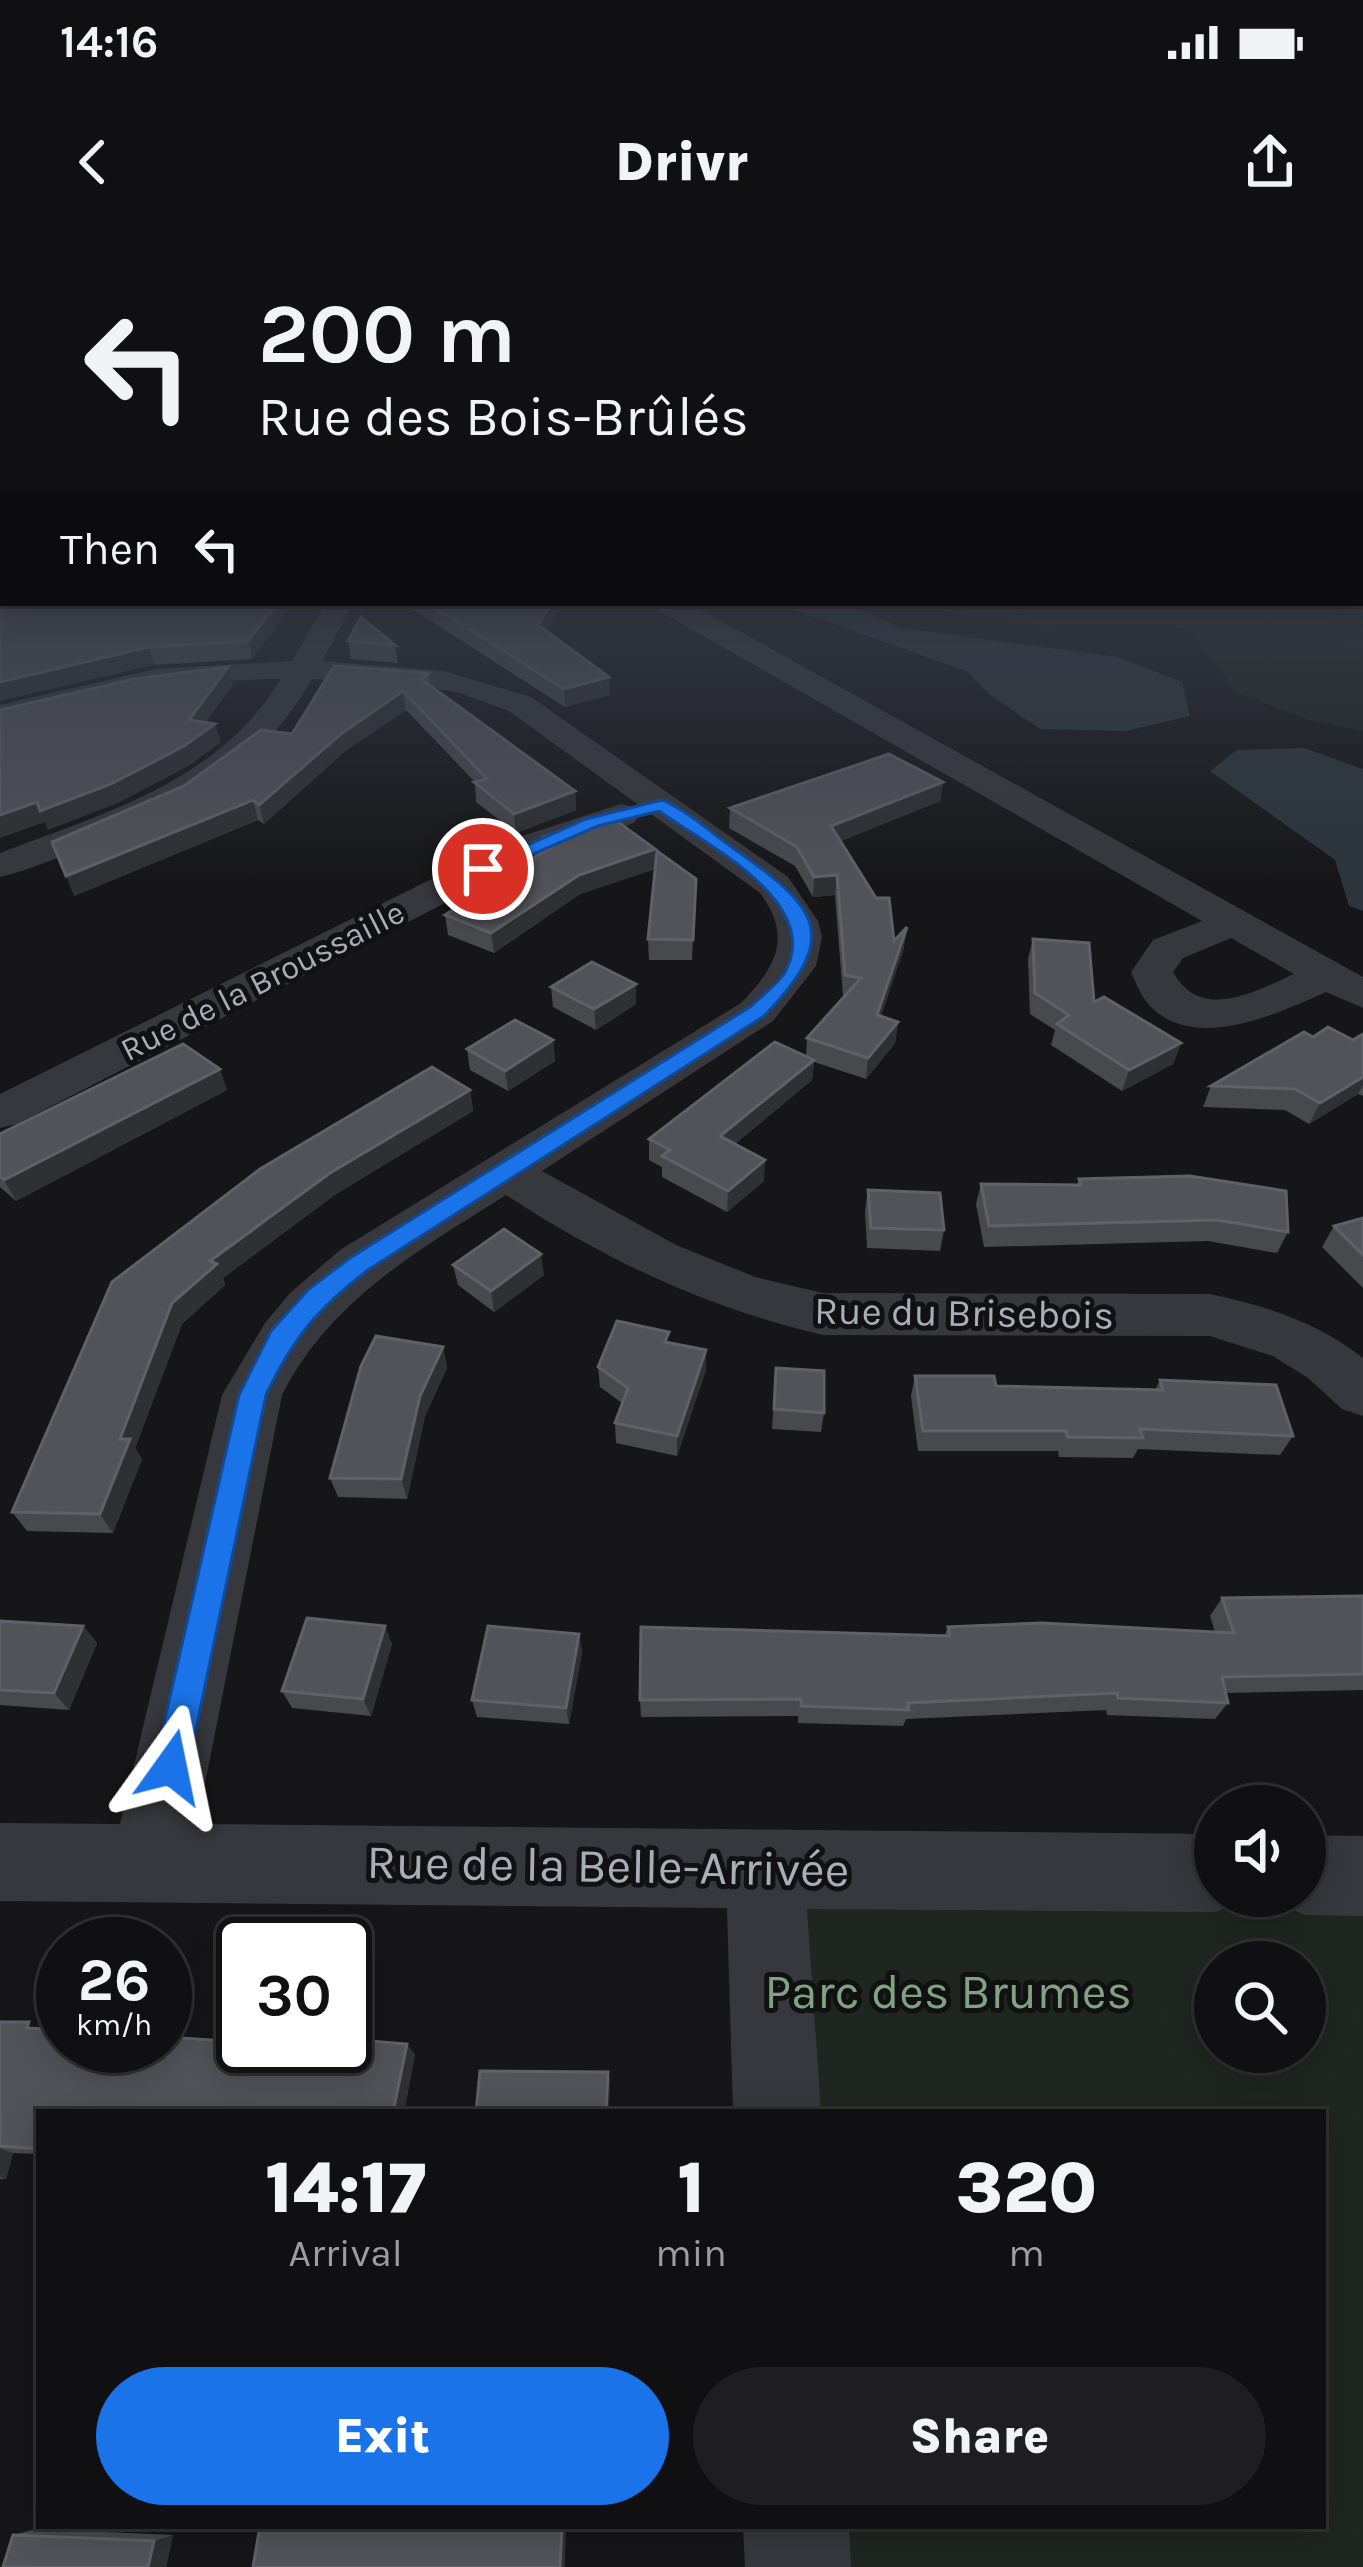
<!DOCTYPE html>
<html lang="en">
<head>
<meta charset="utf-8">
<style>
	:root { --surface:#101012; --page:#1e1e20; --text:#f1f3f6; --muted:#9c9d9f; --line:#303032; --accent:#1a73e8 }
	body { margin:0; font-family:Karla,sans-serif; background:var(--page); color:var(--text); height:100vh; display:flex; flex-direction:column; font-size:45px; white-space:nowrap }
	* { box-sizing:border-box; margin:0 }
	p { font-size:39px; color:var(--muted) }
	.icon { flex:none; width:66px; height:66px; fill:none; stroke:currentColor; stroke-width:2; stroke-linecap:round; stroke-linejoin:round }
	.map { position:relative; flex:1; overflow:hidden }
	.details { position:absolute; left:36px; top:1869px; width:1290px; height:420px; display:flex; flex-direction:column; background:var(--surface); border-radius:0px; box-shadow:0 6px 30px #0003,0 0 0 3px var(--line) }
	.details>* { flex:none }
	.guide { position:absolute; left:0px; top:0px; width:1365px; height:366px; box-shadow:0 6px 30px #0003,0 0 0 3px var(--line); background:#101012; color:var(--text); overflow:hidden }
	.tools { position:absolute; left:1194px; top:1545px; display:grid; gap:24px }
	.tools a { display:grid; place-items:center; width:132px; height:132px; border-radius:50%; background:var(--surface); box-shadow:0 6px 30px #0003,0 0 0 3px var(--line); font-size:60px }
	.speed { position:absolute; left:36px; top:1677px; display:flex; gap:24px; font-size:60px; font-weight:700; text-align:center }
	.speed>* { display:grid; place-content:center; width:156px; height:156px; border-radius:50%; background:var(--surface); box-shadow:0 6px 30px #0003,0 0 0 3px var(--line); line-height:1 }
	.speed small { font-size:30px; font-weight:400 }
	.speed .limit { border:6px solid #111; border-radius:18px; background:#fff; color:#111 }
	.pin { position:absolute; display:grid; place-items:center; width:102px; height:102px; color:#fff; margin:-51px; border:6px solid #fff; border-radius:50%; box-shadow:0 3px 12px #0007 }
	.me { position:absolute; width:132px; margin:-66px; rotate:12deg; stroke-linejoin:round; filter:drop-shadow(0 0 9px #0008) }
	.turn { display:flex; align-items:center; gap:42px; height:252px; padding:0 60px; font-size:54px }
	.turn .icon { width:156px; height:156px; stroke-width:2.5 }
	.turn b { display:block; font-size:84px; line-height:102px }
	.then { display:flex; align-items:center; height:114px; padding:0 60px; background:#0003; gap:24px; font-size:45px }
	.eta { display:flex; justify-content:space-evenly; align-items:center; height:204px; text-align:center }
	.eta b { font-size:72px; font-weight:800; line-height:84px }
	.cta { display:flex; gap:24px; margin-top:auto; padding:24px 60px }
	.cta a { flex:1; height:138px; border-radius:72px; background:var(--accent); color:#fff; font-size:48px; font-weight:800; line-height:138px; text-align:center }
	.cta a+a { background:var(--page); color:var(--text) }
	.status { display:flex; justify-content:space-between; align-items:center; height:84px; padding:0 60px; background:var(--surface); direction:ltr }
	.status svg { height:33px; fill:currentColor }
	header { display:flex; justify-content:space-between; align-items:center; height:156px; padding:0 60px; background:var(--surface); font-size:54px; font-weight:800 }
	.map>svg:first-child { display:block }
	.green { fill:#1e261f; fill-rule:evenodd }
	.water { fill:#2c353c }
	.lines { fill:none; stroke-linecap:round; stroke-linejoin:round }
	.minor { fill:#37383d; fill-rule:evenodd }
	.wall { fill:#47494d }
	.shaded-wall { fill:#2f3033 }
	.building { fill:#525359; stroke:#5f6168; stroke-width:3 }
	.route { fill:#1a73e8; stroke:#114b97; stroke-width:3 }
	.labels { text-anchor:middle; stroke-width:10; stroke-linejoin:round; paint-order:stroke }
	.far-street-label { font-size:33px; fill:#a8adb8; stroke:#111113 }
	.street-label { font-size:39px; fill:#a8adb8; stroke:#111113 }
	.near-street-label { font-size:48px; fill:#a8adb8; stroke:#111113 }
	.near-park-label { font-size:48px; fill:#7fa381; stroke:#111113 }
</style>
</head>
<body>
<div class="status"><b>14:16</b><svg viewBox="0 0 49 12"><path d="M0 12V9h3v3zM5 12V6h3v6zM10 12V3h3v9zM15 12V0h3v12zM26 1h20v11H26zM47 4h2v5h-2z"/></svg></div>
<header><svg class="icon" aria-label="back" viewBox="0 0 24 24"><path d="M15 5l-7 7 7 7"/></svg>Drivr<svg class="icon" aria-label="share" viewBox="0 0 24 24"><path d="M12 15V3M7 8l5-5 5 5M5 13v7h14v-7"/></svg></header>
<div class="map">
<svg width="1363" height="2327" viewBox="0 0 1363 2327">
	<rect width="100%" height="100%" fill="#161618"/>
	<g class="green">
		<path d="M1363,316V491L1307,480L1234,451L1189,388C1094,381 1013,396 920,363H1362Z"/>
		<path d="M765,1626L1215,1656H1305L1363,1636V2327H798L796,2286H1323V1872H777ZM1215,1722H1305V1812H1215Z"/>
	</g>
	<g class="water">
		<path d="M775,363H845L900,388L1118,417L1182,442L1190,476L1126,491L1040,489L990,455L966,431Z"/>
		<path d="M1304,508L1363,529V671L1349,666L1335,620L1210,531L1237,510Z"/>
	</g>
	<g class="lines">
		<g class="minor">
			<path d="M3,349V363H12L0,366Z"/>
			<path d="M326,363H354L322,421L444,431L531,457L788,637L818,681L822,697L816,726L773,781L542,931L676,1005L755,1037L823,1053L1210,1054C1266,1066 1318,1082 1363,1118V1176L1342,1169L1308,1138L1273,1116L1210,1096L823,1095C707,1068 605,1020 506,955C418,1011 331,1059 282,1155L197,1584L1215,1594V1656H1245L1243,1661L1215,1672L807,1669L821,1872H733L727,1668L0,1661V1583L120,1584L222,1155L265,1083L290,1053L340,1010L741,763C776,727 793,697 760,653L509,471L460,453L419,445L312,439C257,534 187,568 87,606C59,617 30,630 0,637V613C107,572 218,542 281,439C174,439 102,459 0,485V465L155,429L292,421Z"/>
			<path d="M646,363L694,366L1363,737V768L1326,752C1277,774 1194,813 1149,765C1141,756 1136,743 1131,732L1153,700L1202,681ZM1231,698L1294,734C1254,752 1201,782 1173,732L1183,718Z"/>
			<path d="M621,564L634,567L639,575L634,583L536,616L17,884L0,888V854L510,600Z"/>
			<path d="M1305,1595L1363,1596V1676L1305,1675L1277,1663L1274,1656H1305Z"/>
			<path d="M743,2286H849L851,2327H745Z"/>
		</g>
	</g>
	<g class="wall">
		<path d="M3,363H294L252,419L154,425Z"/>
		<path d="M403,363H562V366L546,391L610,455L565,467Z"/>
		<path d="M348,401L395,405L398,423L351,419Z"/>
		<path d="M429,433L431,447L575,551L576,570L516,593L476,562L475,542L406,470L344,512L264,584L258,580L74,656L184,546L292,494Z"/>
		<path d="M943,542L940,561L841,601L894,701L904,708L881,776L898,782L895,803L866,839L814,822L812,840L735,904L764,941L727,972L662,937V927L649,920V899L806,816L807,798L845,756H843L835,655L813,657L795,626L729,588L730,568Z"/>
		<path d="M544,597L655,609L656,627L696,639L692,720H649L648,699L655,629L580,654L494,713L448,695L445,675L545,611Z"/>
		<path d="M1033,699L1094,762L1181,803L1173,824L1122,851L1051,805L1055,790L1030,774L1028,719Z"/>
		<path d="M551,747L636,764L596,790L553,767Z"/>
		<path d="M1363,794V856L1358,854L1309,884L1285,870L1203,867L1211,846L1313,797L1353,800Z"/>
		<path d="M553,800L555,821L508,851L470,830L467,809Z"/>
		<path d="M227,850L16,961L0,947V894Z"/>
		<path d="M470,850L473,871L336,954L223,1038L225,1045L182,1084L135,1208L142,1219L113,1293L27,1291L12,1272L112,1042Z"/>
		<path d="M1079,939L1288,992L1277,1013L1208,1001L984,1007L976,964L981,944L1077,945Z"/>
		<path d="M868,950L944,990L940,1011L867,1008L865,971Z"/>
		<path d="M1363,978V1048L1322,1007L1334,986Z"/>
		<path d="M453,1025L544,1035L494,1072L458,1045Z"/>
		<path d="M669,1103L706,1130L677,1216L616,1203L615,1183L622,1163L600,1147L598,1127Z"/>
		<path d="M443,1107L447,1128L425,1176L407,1259L338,1257L330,1238Z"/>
		<path d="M776,1128L824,1173L821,1192L772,1189Z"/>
		<path d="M915,1136L996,1146L1155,1150L1160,1140L1293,1196L1280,1215L1138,1209L1133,1218L1059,1217L1058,1211H918L911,1156Z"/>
		<path d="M1363,1356V1450L1226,1453L1228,1463L1215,1479L1107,1475L1106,1470L906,1479L903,1486L798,1483V1476L641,1477L640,1460L944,1396L948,1387L1215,1392L1210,1376L1222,1358Z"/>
		<path d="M0,1381L83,1386L97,1403L69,1470L0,1465Z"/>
		<path d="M579,1394L582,1412L569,1484L477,1477L472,1460Z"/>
		<path d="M392,1404L371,1476L292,1468L282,1451Z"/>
		<path d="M0,1782L43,1789L415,1814L404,1872H39V1914L13,1913L6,1939H0Z"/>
		<path d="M36,2289L173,2295L166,2327H3L13,2295Z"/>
	</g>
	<g class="shaded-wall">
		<path d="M278,363H294L252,419L248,401Z"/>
		<path d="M552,363H562V366L539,402L538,385Z"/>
		<path d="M149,407L154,425L0,461V442Z"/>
		<path d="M228,427L233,445L194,498L189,480Z"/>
		<path d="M609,437L610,455L565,467L564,449Z"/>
		<path d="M403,451L406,470L344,512L264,584L259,565L341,494Z"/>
		<path d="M215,484L221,502L190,525L118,563L48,590L45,582L0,598V575L37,562Z"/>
		<path d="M943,542L940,561L829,606L831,586Z"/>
		<path d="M575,551L576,570L516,593L514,574Z"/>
		<path d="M253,560L258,580L74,656L66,636Z"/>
		<path d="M655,609L656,629L580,654L494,713L491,693L579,635Z"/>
		<path d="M837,635L835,655L813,657L814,637Z"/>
		<path d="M907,687L904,708L874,796L877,775Z"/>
		<path d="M636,744V764L596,790L594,769Z"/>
		<path d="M898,782L895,803L866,839L868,818Z"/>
		<path d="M553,800L555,821L508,851L505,831Z"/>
		<path d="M1181,803L1173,824L1122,851L1129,830Z"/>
		<path d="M814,820L812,840L719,917L720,896Z"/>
		<path d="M220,829L227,850L16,961L4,940Z"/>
		<path d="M1363,837V845L1358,854L1309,884L1320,863Z"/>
		<path d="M470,850L473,871L336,954L223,1038L225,1045L182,1084L135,1208L142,1219L113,1293L100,1274L120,1199L172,1063L210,1021L330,933Z"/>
		<path d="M765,920L764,941L727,972L728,951Z"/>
		<path d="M541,1014L544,1035L494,1072L491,1051Z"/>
		<path d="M443,1107L447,1128L425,1176L407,1259L401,1239L420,1156Z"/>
		<path d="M706,1110V1130L677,1216V1196Z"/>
		<path d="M83,1386L97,1403L69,1470L54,1453Z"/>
		<path d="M385,1386L392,1404L371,1476L363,1459Z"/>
		<path d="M579,1394L582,1412L569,1484L566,1468Z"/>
		<path d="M407,1804L415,1814L404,1872H393Z"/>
		<path d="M608,1832L610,1841L609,1872H606Z"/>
		<path d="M0,1908L13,1913L6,1939L0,1937Z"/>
		<path d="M562,2286H566L565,2327H560Z"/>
		<path d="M173,2295L166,2327H148L154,2301Z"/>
	</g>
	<g class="building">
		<path d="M3,359V363H278L248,401L149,407L0,442V360Z"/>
		<path d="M427,363H552L538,385L609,437L564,449Z"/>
		<path d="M361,377L395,405L348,401Z"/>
		<path d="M334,426L429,433L421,439L575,551L514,574L474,542L487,539L403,451L341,494L259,565L253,560L66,636L52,602L184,546L261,490L292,494Z"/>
		<path d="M228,427L189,480L215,484L184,506L111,544L40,571L37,562L0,575V470L134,439Z"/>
		<path d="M889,514L943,542L831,586L876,658H889L894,701L907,687L877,775L898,782L868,818L807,798L861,738L845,735L837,635L814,637L797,607L730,568Z"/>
		<path d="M607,574L655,609L579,635L491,693L445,675L554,605L544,597Z"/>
		<path d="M657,611L696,639L693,700L648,699Z"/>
		<path d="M1033,699L1089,703L1094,762L1104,757L1181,803L1129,830L1057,784L1069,775L1035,753Z"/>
		<path d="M592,722L636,744L594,769L551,747Z"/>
		<path d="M515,780L553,800L505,831L467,809Z"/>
		<path d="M1328,787L1353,800L1363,794V837L1320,863L1295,849L1211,846L1304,792L1313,797Z"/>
		<path d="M775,802L814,820L720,896L765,920L728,951L662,916L670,910L649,899Z"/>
		<path d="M183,804L220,829L4,940L0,936V894Z"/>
		<path d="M432,827L470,850L330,933L210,1021L217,1024L172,1063L120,1199H130L100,1274L12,1272L112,1042L260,929Z"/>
		<path d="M1190,936L1286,951L1288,992L1217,980L989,986L981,944L1081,945L1079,939Z"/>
		<path d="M868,950L940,953L944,990L871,988Z"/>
		<path d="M1363,978V1015L1334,986Z"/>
		<path d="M504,989L541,1014L491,1051L453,1025Z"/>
		<path d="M617,1081L669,1092L665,1102L706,1110L677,1196L615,1183L628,1148L598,1127Z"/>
		<path d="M376,1096L443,1107L420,1156L401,1239L330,1238L361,1126Z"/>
		<path d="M776,1128L824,1131V1173L774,1169Z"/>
		<path d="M915,1136H994L996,1146L1163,1150L1160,1140L1276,1145L1293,1196L1140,1189L1143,1198L1067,1197L1066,1191H923Z"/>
		<path d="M1363,1356V1434L1222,1437L1228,1463L1118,1458L1117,1453L908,1463L909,1470L801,1466V1459L640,1460L641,1387L950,1396L948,1387L1042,1383L1234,1393L1222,1358Z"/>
		<path d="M307,1378L385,1386L363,1459L282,1451Z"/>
		<path d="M0,1381L83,1386L54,1453L0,1450Z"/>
		<path d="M488,1386L579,1394L566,1468L472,1460Z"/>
		<path d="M0,1782H29L27,1788L63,1790V1806H165V1797L243,1802V1806H345V1799L407,1804L393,1872H39V1909L0,1906Z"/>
		<path d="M480,1831L608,1832L606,1872H476Z"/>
		<path d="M260,2286H562L560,2327H253Z"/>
		<path d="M13,2295L154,2301L148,2327H3Z"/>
	</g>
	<linearGradient id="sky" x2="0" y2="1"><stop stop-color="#0c0c0d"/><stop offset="0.49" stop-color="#363c48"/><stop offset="1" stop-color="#363c48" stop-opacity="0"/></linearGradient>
	<rect width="1363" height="642" fill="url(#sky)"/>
	<path class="route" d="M662,560C687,570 710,592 733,608C815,666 845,693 764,776L368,1030C317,1069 293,1098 266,1155L188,1527L183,1538L171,1543L159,1538L154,1527L239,1155L271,1091L309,1049L350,1018L750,767C760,757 776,746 784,734C826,663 705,604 659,571L598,586L489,633L474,629L586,579Z"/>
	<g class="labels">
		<g class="far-street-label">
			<text transform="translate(262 740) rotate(-27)" y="12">Rue de la Broussaille</text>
		</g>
		<g class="street-label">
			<text transform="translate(964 1072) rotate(1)" y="14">Rue du Brisebois</text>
		</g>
		<g class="near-street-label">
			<text transform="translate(608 1625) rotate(1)" y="17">Rue de la Belle-Arrivée</text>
		</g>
		<g class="near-park-label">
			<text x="948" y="1768">Parc des Brumes</text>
		</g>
	</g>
</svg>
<div class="tools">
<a><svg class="icon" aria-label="sound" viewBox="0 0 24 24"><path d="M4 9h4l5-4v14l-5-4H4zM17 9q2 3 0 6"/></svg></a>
<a><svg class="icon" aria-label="search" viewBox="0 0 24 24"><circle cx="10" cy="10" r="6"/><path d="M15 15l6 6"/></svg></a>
</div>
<div class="speed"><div>26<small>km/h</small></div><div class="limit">30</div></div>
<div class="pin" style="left:483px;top:629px;background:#d93025"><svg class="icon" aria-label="arrive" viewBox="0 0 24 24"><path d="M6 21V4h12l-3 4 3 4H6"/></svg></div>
<svg class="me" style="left:171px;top:1527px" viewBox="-20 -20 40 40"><path d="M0-17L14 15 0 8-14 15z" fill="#1a73e8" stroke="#fff" stroke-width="4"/></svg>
<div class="guide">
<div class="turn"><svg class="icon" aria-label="left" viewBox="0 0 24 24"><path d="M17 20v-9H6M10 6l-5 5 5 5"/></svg><div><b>200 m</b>Rue des Bois-Brûlés</div></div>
<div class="then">Then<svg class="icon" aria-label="left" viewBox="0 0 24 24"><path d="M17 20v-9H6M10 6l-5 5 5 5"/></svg></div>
</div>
<section class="details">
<div class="eta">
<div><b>14:17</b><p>Arrival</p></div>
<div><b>1</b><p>min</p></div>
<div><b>320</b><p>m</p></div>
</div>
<div class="cta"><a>Exit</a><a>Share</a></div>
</section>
</div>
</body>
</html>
